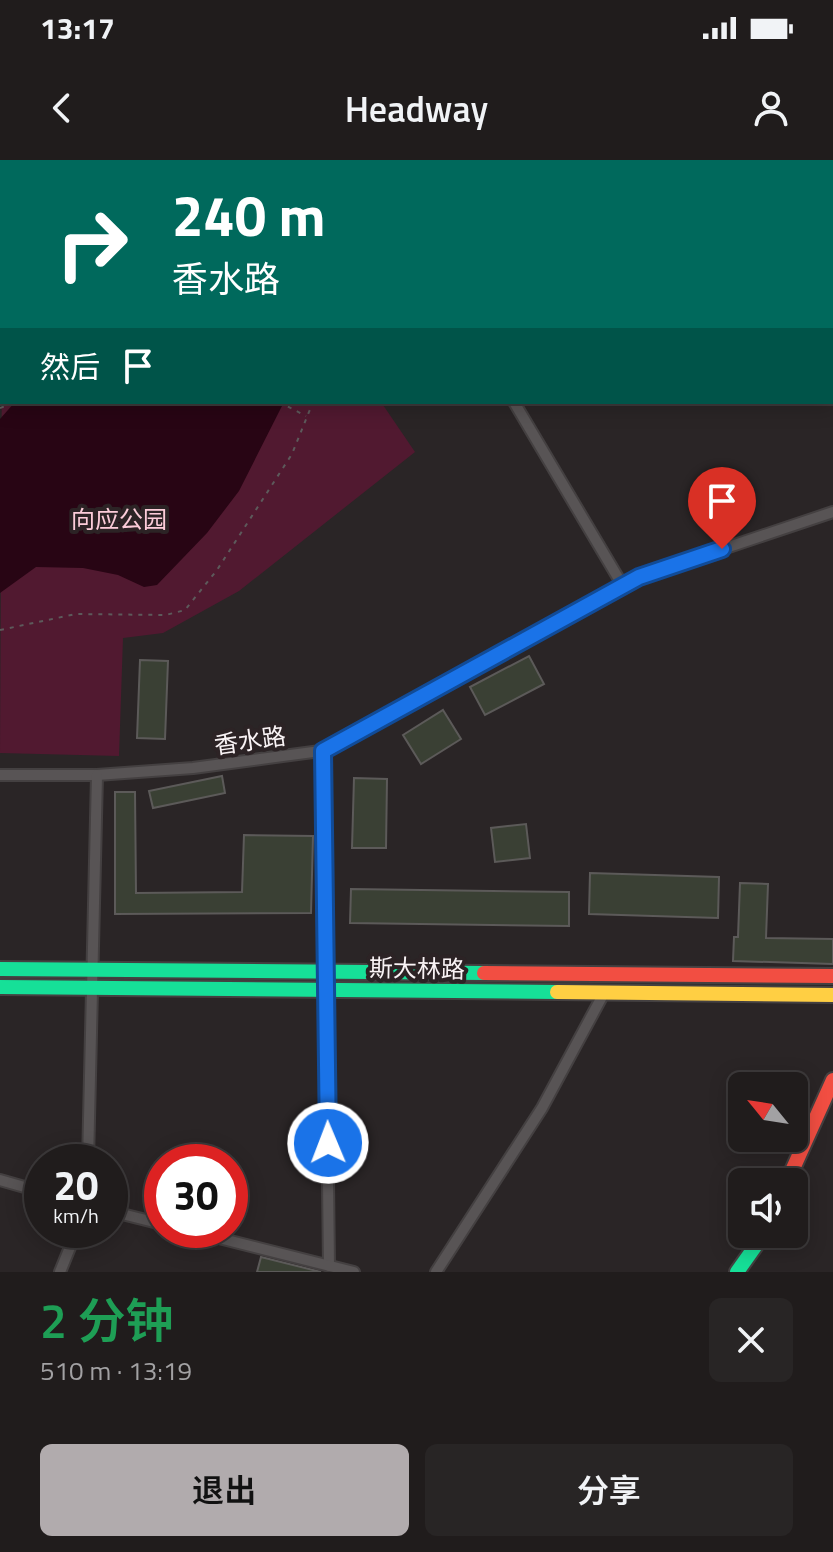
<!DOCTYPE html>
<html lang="zh">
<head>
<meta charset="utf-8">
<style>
	:root { --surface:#201c1c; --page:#282525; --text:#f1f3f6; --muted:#a2a1a3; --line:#3d3a3b; --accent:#b1abad }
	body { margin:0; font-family:"Titillium Web","Noto Sans SC",sans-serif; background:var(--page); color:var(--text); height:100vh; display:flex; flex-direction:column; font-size:30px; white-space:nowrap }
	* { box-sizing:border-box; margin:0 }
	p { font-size:26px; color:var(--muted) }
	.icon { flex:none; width:44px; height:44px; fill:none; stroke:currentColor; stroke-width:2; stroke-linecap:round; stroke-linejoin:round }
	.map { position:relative; height:1112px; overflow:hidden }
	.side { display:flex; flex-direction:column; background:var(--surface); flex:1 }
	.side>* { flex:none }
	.hud { position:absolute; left:0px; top:0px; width:834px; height:244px; box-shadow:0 4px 20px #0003,0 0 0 2px var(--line); background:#00695c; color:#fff; overflow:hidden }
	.needle { width:52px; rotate:300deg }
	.fabs { position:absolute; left:728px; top:912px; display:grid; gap:16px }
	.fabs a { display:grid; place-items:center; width:80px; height:80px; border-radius:12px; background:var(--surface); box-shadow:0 4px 20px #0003,0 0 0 2px var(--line); font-size:40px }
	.speed { position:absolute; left:24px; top:984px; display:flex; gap:16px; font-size:40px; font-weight:700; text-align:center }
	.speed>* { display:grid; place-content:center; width:104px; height:104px; border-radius:50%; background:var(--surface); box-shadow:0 4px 20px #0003,0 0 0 2px var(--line); line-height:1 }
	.speed small { font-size:20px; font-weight:400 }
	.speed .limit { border:12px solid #d22; background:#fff; color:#111 }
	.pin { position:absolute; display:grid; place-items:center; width:68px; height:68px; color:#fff; margin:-82px -34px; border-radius:50% 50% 50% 0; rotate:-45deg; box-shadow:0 0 8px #0007 }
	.pin .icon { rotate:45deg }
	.me { position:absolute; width:88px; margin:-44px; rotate:359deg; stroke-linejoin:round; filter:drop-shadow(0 0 6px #0008) }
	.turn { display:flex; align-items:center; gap:28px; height:168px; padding:0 40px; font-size:36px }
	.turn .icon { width:104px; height:104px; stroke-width:2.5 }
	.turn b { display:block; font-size:56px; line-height:68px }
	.then { display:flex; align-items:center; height:76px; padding:0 40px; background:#0003; gap:16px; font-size:30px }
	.round { display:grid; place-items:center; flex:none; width:84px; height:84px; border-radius:12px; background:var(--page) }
	.summary { display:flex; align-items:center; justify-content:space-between; height:136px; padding:0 40px }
	h1 { font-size:48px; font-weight:600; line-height:60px; color:#1e9e55 }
	.button { display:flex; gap:16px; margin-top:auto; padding:16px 40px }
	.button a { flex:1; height:92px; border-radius:12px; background:var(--accent); color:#111; font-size:32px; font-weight:600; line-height:92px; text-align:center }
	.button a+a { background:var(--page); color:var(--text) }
	.status { display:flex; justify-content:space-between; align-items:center; height:56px; padding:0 40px; background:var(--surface); direction:ltr }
	.status svg { height:22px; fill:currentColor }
	header { display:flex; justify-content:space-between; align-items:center; height:104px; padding:0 40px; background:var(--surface); font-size:36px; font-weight:600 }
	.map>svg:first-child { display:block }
	.green { fill:#511930 }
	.water { fill:#280514 }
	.building { fill:#3a4034; stroke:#5c5a59; stroke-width:2 }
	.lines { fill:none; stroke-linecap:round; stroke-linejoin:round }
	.street-casing { stroke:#444041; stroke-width:14 }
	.fast-casing { stroke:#444041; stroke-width:18 }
	.slow-casing { stroke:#444041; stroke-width:18 }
	.jam-casing { stroke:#444041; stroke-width:18 }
	.path { stroke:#5d5a5b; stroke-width:2; stroke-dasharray:4 6; stroke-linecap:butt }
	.street { stroke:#585455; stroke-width:10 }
	.fast { stroke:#16e098; stroke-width:14 }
	.slow { stroke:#ffcf43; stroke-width:14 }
	.jam { stroke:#f24e42; stroke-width:14 }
	.route-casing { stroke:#114b97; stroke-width:20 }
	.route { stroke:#1a73e8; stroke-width:14 }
	.labels { text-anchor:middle; stroke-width:8; stroke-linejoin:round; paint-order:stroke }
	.park-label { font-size:24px; fill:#fcccd9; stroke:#2c2325 }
	.street-label { font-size:24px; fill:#f9f3f5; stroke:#2c2325 }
</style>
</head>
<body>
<div class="status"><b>13:17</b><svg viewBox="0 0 49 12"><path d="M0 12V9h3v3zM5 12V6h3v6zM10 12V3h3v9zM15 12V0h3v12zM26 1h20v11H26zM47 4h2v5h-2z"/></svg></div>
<header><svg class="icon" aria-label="back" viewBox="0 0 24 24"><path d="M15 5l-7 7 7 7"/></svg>Headway<svg class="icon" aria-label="person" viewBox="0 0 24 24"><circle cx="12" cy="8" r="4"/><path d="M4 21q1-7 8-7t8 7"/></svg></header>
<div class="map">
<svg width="833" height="1112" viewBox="0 0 833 1112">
	<rect width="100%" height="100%" fill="#2a2526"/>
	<g class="green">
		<path d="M260,0H701L258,2Z"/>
		<path d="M2,190V242H381L415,292L239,431L163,473L123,478L119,596L0,593Z"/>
	</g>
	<path class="water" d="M15,242H284L239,331L207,373L157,425L144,427L118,415L83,408L36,407L0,433V259Z"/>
	<g class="building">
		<path d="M529,496L544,524L485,555L470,527Z"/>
		<path d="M140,500L168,501L165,579L137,578Z"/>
		<path d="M443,550L461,579L421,604L403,575Z"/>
		<path d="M222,616L225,633L153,648L149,631Z"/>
		<path d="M354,618L387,619L386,688H352Z"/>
		<path d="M115,632H135L136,733L242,732L244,675L313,676L311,753L115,754Z"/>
		<path d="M526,664L530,698L495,702L491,668Z"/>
		<path d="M590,713L719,717L718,758L589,754Z"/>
		<path d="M740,723L768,724L766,778L833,779V804L733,801L734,777H738Z"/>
		<path d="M351,729L569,732V766L350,763Z"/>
		<path d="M261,1097L321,1112H257Z"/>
	</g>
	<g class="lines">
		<defs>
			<g id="street">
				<path d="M353,0L354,2"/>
				<path d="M0,63L2,66"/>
				<path d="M514,242L623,426"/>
				<path d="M323,591L329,1106"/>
				<path d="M0,615H97L193,608L328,590L639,417L833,352"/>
				<path d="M88,1002L97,615"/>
				<path d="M0,1020L42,1032"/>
				<path d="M110,1051L162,1064"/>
				<path d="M187,1070L354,1112"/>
				<path d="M60,1112L77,1070"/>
				<path d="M436,1112L542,948L604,833"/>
			</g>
			<g id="fast">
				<path d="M0,809L484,813"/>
				<path d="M0,827L557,832"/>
				<path d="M737,1112L764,1074"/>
			</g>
			<path id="slow" d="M557,832L833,835"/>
			<g id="jam">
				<path d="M484,813L833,816"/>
				<path d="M787,1022L833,920"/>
			</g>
		</defs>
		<use href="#street" class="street-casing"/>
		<use href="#fast" class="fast-casing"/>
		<use href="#slow" class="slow-casing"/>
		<use href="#jam" class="jam-casing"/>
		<g class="path">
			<path d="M279,242L306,256"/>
			<path d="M0,248L17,242"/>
			<path d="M0,470L76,454L166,455L185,450L217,410L292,294L313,242"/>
		</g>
		<use href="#street" class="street"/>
		<use href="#fast" class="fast"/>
		<use href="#slow" class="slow"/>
		<use href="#jam" class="jam"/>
	</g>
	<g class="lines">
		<defs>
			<path id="route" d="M328,983L323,591L639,417L722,389"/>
		</defs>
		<use href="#route" class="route-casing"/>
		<use href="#route" class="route"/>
	</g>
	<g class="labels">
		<g class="park-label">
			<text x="119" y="368">向应公园</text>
		</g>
		<g class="street-label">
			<text transform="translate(250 581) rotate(-8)" y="8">香水路</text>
			<text transform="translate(417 809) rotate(1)" y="8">斯大林路</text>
		</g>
	</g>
</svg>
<div class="fabs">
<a><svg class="needle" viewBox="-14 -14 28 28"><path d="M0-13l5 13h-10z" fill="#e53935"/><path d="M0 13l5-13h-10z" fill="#a2a1a3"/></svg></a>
<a><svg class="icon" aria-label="sound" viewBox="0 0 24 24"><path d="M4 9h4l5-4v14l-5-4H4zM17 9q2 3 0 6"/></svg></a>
</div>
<div class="speed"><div>20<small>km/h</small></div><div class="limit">30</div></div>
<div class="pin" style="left:722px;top:389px;background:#d93025"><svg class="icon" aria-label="arrive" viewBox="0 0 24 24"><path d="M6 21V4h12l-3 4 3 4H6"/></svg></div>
<svg class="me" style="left:328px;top:983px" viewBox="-20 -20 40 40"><circle r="17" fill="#1a73e8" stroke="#fff" stroke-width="3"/><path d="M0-11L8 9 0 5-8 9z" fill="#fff"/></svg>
<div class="hud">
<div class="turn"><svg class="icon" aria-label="right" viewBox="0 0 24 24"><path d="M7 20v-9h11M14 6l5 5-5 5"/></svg><div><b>240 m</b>香水路</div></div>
<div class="then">然后<svg class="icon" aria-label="arrive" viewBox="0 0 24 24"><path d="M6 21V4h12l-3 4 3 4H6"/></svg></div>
</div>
</div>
<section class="side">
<div class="summary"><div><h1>2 分钟</h1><p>510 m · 13:19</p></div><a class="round"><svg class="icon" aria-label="close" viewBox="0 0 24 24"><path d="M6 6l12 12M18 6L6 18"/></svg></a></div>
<div class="button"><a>退出</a><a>分享</a></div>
</section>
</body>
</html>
